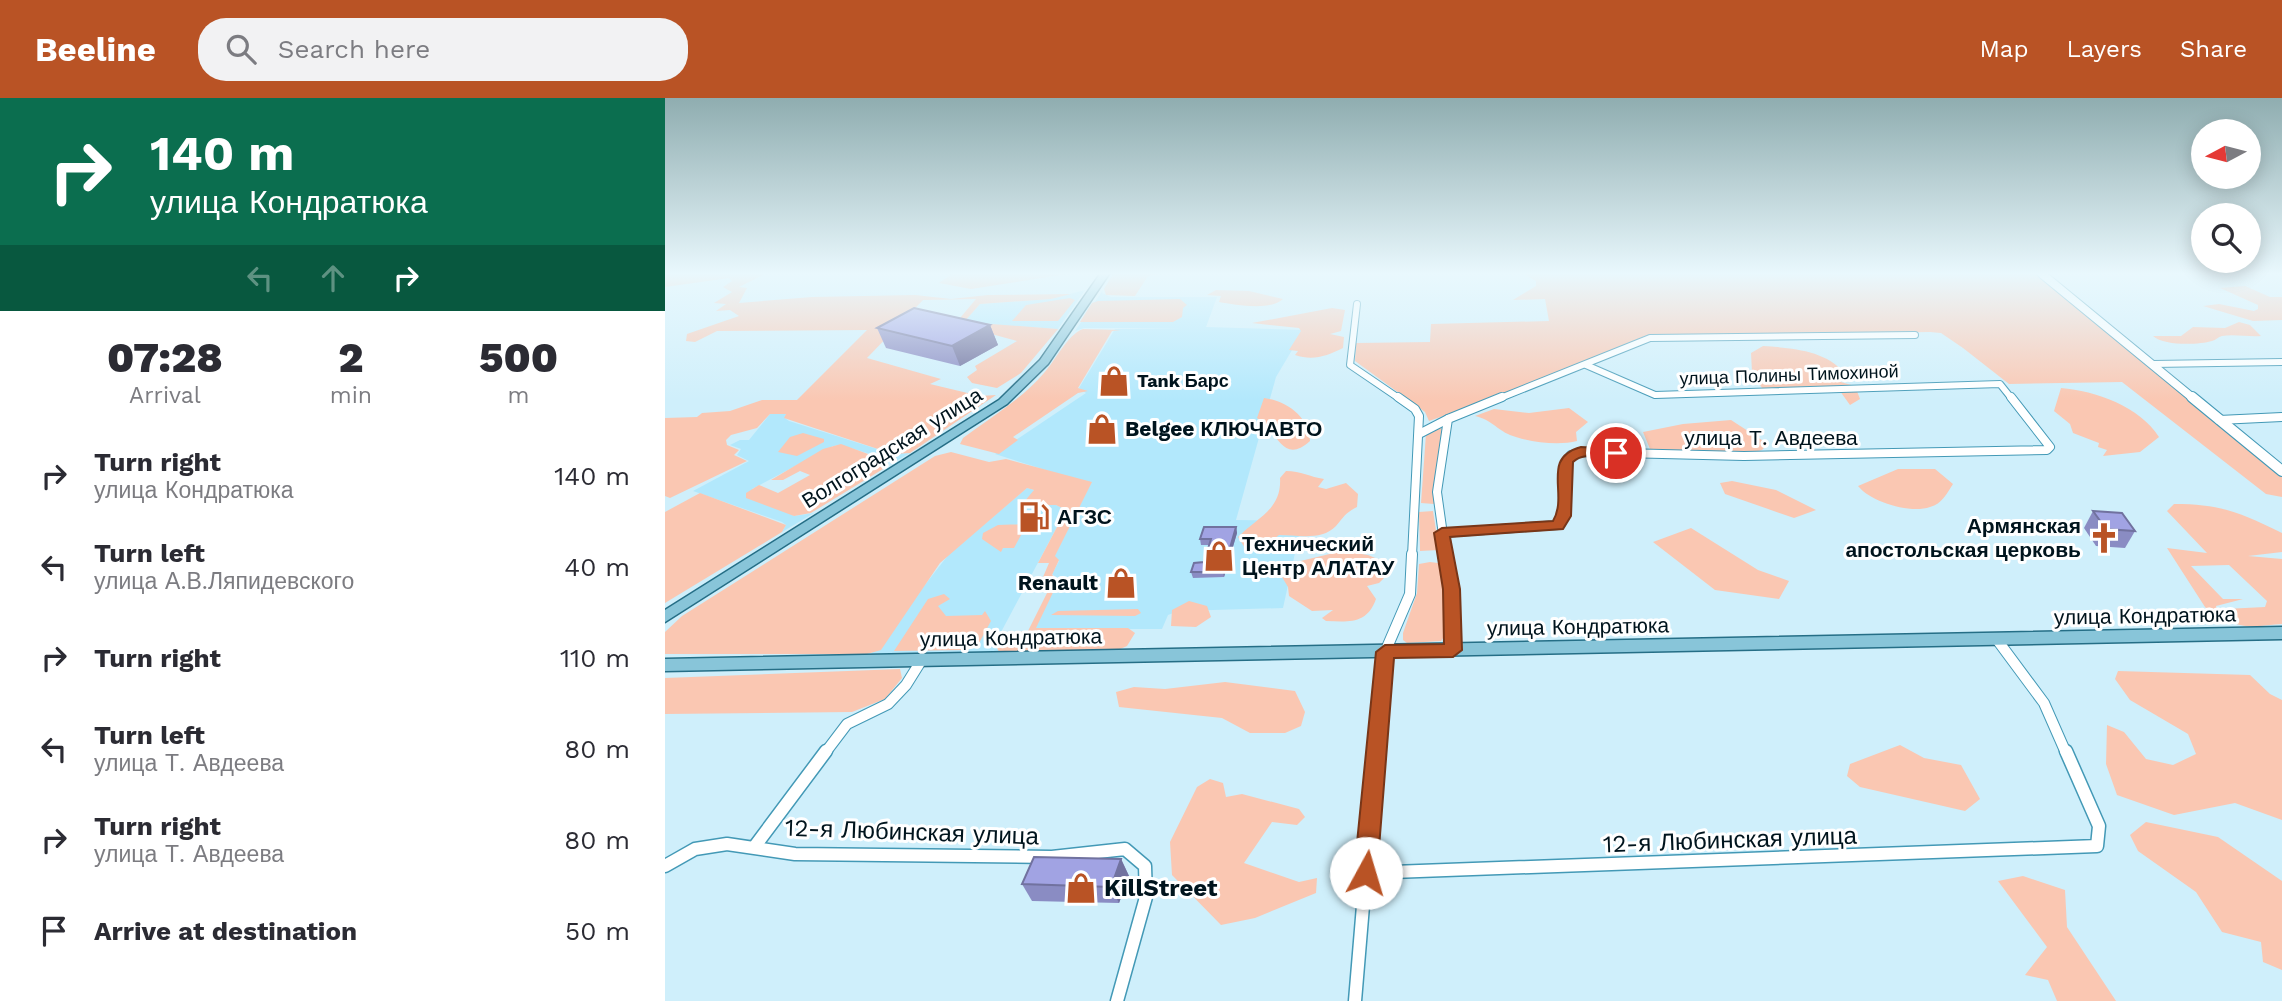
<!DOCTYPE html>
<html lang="en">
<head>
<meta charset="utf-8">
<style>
	:root { --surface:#fff; --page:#f2f2f3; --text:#2b2b33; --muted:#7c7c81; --accent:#b95325 }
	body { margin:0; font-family:"Work Sans",sans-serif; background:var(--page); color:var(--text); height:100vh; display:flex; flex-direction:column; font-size:26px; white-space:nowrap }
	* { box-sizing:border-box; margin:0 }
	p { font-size:23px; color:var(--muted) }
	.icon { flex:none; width:38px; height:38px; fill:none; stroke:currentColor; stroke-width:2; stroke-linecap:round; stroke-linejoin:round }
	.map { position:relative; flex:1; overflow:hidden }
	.details { display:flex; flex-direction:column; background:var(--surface); width:665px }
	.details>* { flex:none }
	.banner { background:#0b6e4f; color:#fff; overflow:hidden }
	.needle { width:46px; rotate:263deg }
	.fabs { position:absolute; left:1526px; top:21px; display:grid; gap:14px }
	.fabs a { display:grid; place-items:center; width:70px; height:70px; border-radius:50%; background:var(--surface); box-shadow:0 4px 18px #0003; font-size:35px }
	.pin { position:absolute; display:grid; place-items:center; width:60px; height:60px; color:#fff; margin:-30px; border:4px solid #fff; border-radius:50%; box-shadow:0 2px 7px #0007 }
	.me { position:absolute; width:77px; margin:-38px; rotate:6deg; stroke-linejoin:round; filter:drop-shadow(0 0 5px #0008) }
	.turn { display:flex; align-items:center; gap:24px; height:147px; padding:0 35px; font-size:32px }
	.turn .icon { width:91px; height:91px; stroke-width:2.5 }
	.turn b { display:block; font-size:49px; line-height:60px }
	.lanes { display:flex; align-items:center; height:66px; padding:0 35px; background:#0003; justify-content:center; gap:35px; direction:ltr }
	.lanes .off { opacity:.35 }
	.eta { display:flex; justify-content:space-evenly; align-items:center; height:119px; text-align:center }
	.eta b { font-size:42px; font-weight:800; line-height:49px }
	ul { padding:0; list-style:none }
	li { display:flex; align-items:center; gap:21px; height:91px; padding:0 35px }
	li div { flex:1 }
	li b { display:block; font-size:26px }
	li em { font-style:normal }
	header { display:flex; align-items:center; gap:42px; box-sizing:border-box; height:98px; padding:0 35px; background:var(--accent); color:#fff }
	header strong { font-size:33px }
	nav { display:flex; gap:38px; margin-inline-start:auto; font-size:24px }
	.search { width:490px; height:63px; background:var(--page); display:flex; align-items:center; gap:18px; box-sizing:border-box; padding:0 24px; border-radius:28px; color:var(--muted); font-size:26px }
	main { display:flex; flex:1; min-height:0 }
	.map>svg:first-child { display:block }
	.built { fill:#b2e8fc }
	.green { fill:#fac7b2 }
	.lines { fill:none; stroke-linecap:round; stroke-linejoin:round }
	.minor-far3-casing { stroke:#4399b6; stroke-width:8 }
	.minor-far2-casing { stroke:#4399b6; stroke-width:10 }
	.minor-far1-casing { stroke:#4399b6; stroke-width:12 }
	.minor-casing { stroke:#4399b6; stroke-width:15 }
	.tertiary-far1-casing { stroke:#4399b6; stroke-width:10 }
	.tertiary-casing { stroke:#4399b6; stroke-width:12 }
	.primary-casing { stroke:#256e86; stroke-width:3 }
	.minor-far3 { stroke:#fff; stroke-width:6 }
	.minor-far2 { stroke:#fff; stroke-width:8 }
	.minor-far1 { stroke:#fff; stroke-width:10 }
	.minor { stroke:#fff; stroke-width:12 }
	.tertiary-far1 { stroke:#fff; stroke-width:8 }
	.tertiary { stroke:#fff; stroke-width:10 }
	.primary { fill:#88c5d9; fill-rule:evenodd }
	.wall { fill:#8a8cc3 }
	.shaded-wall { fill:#71729f }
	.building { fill:#a1a3e3; stroke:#71729f; stroke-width:2 }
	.route { fill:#b95325; stroke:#783618; stroke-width:2 }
	.labels { text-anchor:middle; stroke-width:6; stroke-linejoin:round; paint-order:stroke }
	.far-street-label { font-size:18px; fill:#00141d; stroke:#fff }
	.far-poi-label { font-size:18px; font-weight:bold; fill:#00141d; stroke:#fff; text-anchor:start }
	.poi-label { font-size:21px; font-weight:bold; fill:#00141d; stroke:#fff; text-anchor:start }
	.street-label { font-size:21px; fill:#00141d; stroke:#fff }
	.near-street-label { font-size:24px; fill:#00141d; stroke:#fff }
	.near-poi-label { font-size:24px; font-weight:bold; fill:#00141d; stroke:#fff; text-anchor:start }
</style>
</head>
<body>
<header>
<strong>Beeline</strong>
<div class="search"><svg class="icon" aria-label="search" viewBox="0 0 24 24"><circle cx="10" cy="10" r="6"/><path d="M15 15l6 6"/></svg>Search here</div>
<nav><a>Map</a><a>Layers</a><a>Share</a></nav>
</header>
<main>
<section class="details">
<div class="banner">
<div class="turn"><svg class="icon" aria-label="right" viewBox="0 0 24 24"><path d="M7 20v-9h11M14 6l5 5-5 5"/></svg><div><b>140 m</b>улица Кондратюка</div></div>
<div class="lanes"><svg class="icon off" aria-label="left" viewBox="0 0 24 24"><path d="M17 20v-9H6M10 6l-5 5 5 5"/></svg><svg class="icon off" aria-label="ahead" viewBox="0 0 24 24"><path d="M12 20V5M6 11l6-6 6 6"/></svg><svg class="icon" aria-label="right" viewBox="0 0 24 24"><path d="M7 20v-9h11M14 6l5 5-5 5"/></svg></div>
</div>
<div class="eta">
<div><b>07:28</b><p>Arrival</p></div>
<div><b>2</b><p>min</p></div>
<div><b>500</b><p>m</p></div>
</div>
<ul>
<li><svg class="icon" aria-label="right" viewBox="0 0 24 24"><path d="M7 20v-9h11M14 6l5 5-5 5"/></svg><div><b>Turn right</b><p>улица Кондратюка</p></div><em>140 m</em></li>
<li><svg class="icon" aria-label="left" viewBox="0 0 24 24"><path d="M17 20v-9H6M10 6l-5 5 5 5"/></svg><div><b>Turn left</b><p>улица А.В.Ляпидевского</p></div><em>40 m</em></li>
<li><svg class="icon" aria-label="right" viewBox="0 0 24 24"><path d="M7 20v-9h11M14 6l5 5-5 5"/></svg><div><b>Turn right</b></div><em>110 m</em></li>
<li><svg class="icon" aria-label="left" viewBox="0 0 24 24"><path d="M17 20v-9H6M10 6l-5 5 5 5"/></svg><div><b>Turn left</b><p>улица Т. Авдеева</p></div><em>80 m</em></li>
<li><svg class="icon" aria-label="right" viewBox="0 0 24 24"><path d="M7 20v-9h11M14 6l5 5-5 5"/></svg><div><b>Turn right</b><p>улица Т. Авдеева</p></div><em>80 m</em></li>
<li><svg class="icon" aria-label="arrive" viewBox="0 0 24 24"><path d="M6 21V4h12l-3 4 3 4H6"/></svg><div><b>Arrive at destination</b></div><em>50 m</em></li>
</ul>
</section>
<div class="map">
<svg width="1617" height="903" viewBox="0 0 1617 903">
	<rect width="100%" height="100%" fill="#cfeffb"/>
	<g class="built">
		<path d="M420,192L393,231L298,225L315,206L386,201Z"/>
		<path d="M438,192L437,195L446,199H552L541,229L639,232L611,279L571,422L637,423L618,510L514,513L503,517L497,531H367L393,481L387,476L394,463L389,458L425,386L330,356L421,295L414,290L450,231L519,230H419L410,233Z"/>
		<path d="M105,316H121L120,320L124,323L228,356L245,355L226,366L224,362L176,347L168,348L87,391L129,418L149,415L117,434L121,427L117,424L28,393L84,363L72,357L76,351L65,347L75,342H84Z"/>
		<path d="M362,390L369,392L362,407H391L401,412L335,536L338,556H202H206L284,456Z"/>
	</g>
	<g class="green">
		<path d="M0,176H100L74,189L82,190L74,205L147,199L250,197L286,201L323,197L406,196L386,201L315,206L299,224L393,231L356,275L332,290L307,285L302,279L312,272L310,268L352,243L290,226L311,201L258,202L202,260L276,281L265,286L315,298L331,297L245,355L228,356L119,320L121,316H105L92,330L66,337L61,342L62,347L74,352L69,357L82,363L5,400L0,398V320L32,319L37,315L65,313L97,302H132L202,232L52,233L30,244L21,243L22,236L74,218L65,212L51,213L61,206L49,205L67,194L58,189L67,183L64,180L0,189Z"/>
		<path d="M287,176H402L306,191L274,185Z"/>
		<path d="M448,176H496L483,178L470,198L441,197L439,191Z"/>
		<path d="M859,176H1373L1617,377V399L1601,396L1457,284L1344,286L1298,250L1276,235L1265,234L980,238L835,298L764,323L760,314L690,263L691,245L765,244L766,226L884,223L880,201L848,202L871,188V183Z"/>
		<path d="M1580,188L1605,199H1617V222L1588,223L1538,208L1554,206L1589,213L1593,211V207L1555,190Z"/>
		<path d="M551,192L584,193L618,201C605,213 571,207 554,204L556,198L542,197Z"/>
		<path d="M405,200L410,202L393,223H347L361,207Z"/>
		<path d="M515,201L522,207L518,210L517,219L508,224H415L427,205L433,203Z"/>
		<path d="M667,210L680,212L676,233L665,236L679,239L678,250C662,258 648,263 630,257L633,253L624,252L636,233L634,230L587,225Z"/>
		<path d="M1574,224L1585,227L1596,238C1584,239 1569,236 1557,238C1553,239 1551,242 1547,243C1533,247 1499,248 1488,238H1516L1528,229L1560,230Z"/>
		<path d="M418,231L456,232L447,233L413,290L423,293L413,295L348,339L353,342L334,356L295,346L298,340C326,319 356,302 379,275C391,262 402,237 418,231Z"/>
		<path d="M1098,248C1126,250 1161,252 1179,275L1164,276L1165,281L1190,288L1195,301L1185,307L1172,289L1097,290L1087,274L1086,255Z"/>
		<path d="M1396,290C1431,293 1474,308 1494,339L1475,354L1438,358L1442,352L1433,349L1434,345L1408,335L1405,326L1389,313Z"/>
		<path d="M599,300C622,303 644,319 645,343C617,368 613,332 592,320Z"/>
		<path d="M904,310L923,324L911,334L912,343C893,348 863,344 845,337C831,331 827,322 810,318L829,311L864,315Z"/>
		<path d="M1066,322L1103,346L1097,352L1082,356L985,351L978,334L1018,326Z"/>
		<path d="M777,327L769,406L756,405L761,336Z"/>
		<path d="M138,335L159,341V344L132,358L113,354L125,339Z"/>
		<path d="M176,346L222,363L223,368L146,415L129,418L81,400V395L94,387L113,395L145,377L135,373L118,382H106L158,351Z"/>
		<path d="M286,354L324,364L341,361L427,384L390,458L394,462L387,477L394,482L371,530H463L470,535L462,548L453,552L334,554L331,548L335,536L363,533L386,487L375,486L384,465H373L401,412L391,407H362L359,404L369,392L362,390L275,465L216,552L202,556H0V534L17,518L270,358Z"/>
		<path d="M1233,371H1270L1288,386C1282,395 1277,406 1265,409C1245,416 1206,404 1193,388Z"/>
		<path d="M621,373C636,373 645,379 659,381L653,389L661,391L681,385L693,396L692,409C680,415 679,419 671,428C657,443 632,437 614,437L596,451L580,450L573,439C593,419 617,411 615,380Z"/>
		<path d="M1067,383L1111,392L1151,412L1129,420L1060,396L1055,385Z"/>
		<path d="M35,395L121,427L117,434L0,505V414Z"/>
		<path d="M1509,406C1556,406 1576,415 1617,435V454L1583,458L1617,461V526C1598,527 1571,534 1559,517L1560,511L1600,509L1602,503L1564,467L1526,468L1558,501H1578L1551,508L1554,522L1540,509L1502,450L1542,455L1502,413Z"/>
		<path d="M768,413L774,452L755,453L754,414Z"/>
		<path d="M362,426L349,450H338L336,454L317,441L318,435L333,427Z"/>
		<path d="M1026,430L1093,472L1124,483L1114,501L1050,492L988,444Z"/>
		<path d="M677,453L703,457L720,464L721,478L714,485L702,488L711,501C702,526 685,524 661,523L657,520L668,512L647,513L624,498L623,489L614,474L623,466Z"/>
		<path d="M765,464L773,465L780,476L783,533L776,543L742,545L738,542V535L752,495L754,466Z"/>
		<path d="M279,496L285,501L273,508L281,518L317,517L320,513L326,523L313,547L302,552L229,553L263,501Z"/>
		<path d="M524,503L542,508L546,519L531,529L506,528L507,512Z"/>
		<path d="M473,511L476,515L470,518L386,517L393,513Z"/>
		<path d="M235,571L237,580L220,601L187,614L0,616V580Z"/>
		<path d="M1453,573L1585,577L1605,596L1617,602V722L1570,705L1509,717L1452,697L1441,666L1442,627L1459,634L1481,661L1508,667L1531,656L1523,636L1465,602L1450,581Z"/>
		<path d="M560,584L630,593L640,614L636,628L620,635H585L557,620L454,609L451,594L469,589L500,591Z"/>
		<path d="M1235,647L1259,660L1296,667L1315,701L1300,713L1195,689L1182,678L1185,666Z"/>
		<path d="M545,681L558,685L561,699L577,696L634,711L640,719L632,727L607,724L579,765L634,784L652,780L651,795L590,820L556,827L507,777L505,744L532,689Z"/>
		<path d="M1481,724L1553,739L1617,783V872L1598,864L1596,844L1557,834L1531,794L1473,753L1465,737Z"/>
		<path d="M1358,778L1400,792L1402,829L1451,903H1392L1383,882L1360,877L1382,849L1333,783Z"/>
	</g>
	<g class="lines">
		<defs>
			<g id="minor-far3">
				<path d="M692,206L685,267L735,301"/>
				<path d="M1488,266L1617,264"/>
				<path d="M921,267L990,297L1335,286L1347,301"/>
				<path d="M833,301L985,240L1250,237"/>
			</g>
			<g id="minor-far2">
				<path d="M733,299L750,311L754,318L747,458"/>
				<path d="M1554,322L1617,319"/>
				<path d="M754,336L783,321"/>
				<path d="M777,435L893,427L899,418L901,363L906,357L916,354L1079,358L1382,352L1385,349L1346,299"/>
				<path d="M781,458L772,394L783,321L837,299"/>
			</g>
			<g id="minor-far1">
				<path d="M781,456L788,506V552"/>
				<path d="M1333,543L1379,605L1401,655"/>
				<path d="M160,655L182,626L223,606L241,587L256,563"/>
				<path d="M711,655L720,554L745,496L747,456"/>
			</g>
			<g id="minor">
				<path d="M90,748L161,653"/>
				<path d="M0,768L30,751L62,746L130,756L387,759L460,751L480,768L481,799L452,903"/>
				<path d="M701,775L1432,748L1434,728L1401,653"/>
				<path d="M690,903L711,653"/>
			</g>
			<path id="tertiary-far1" d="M1377,176L1529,301"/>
			<path id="tertiary" d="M1527,299L1617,373"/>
			<g id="primary">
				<path d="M435,176H444L383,266L342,306L0,524V512L334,302L375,262Z"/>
				<path d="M1617,529V541L0,573V561Z"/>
			</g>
		</defs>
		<use href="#minor-far3" class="minor-far3-casing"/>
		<use href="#minor-far2" class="minor-far2-casing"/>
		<use href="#minor-far1" class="minor-far1-casing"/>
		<use href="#minor" class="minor-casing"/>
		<use href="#tertiary-far1" class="tertiary-far1-casing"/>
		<use href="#tertiary" class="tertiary-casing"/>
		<use href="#primary" class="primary-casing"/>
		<use href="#minor-far3" class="minor-far3"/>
		<use href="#minor-far2" class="minor-far2"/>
		<use href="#minor-far1" class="minor-far1"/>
		<use href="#minor" class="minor"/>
		<use href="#tertiary-far1" class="tertiary-far1"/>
		<use href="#tertiary" class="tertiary"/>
		<use href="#primary" class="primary"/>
	</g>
	<g class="wall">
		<path d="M325,227L333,247L295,268L221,250L212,230Z"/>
		<path d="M1428,413L1470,433L1460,450L1431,448L1419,430Z"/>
		<path d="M571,429L572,435L559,479L528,480L526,474L539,464L544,447H536L535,441Z"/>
		<path d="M456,761L464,778L454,805L367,803L357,786Z"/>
	</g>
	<g class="shaded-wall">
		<path d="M325,227L333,247L295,268L287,248Z"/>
		<path d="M571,429L572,435L559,479L558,474Z"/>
		<path d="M456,761L464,778L454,805L446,789Z"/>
	</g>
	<g class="building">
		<path d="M249,210L325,227L287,248L212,230Z"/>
		<path d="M1428,413L1457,415L1470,433L1441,431Z"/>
		<path d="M539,429H571L558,474H526L529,465L539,464L546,441H535Z"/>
		<path d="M369,759L456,761L446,789L357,786Z"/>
	</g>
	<linearGradient id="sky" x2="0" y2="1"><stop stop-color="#8fadb0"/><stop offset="0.58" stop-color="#e9f8fd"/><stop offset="1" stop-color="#e9f8fd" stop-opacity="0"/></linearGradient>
	<rect width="1617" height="303" fill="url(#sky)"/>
	<path class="route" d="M916,349L951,351L958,355C945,366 922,350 908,364L906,418L898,431L785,439L795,491L797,552L788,559L729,560L712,775L709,782L701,786L693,782L689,775L711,554L720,547L779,546L778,491L769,435L777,430L888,423C904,396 875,360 916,349Z"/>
	<defs>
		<symbol id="shop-bare" viewBox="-9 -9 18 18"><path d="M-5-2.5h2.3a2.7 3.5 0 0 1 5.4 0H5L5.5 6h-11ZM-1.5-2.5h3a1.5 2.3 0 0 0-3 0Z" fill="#b95325" stroke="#fff" stroke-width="2.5" paint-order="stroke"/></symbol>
		<symbol id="fuel-bare" viewBox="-9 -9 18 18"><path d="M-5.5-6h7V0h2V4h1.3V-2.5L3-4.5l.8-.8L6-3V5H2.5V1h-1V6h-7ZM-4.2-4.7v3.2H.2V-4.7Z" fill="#b95325" stroke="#fff" stroke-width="2.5" paint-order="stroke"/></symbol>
		<symbol id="church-bare" viewBox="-9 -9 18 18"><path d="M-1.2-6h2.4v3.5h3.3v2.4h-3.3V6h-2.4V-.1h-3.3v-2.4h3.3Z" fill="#b95325" stroke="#fff" stroke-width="2.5" paint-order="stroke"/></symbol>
	</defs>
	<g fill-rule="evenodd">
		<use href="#shop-bare" x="427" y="261" width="44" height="44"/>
		<use href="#shop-bare" x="415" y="309" width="44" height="44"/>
		<use href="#fuel-bare" x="347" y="397" width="44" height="44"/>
		<use href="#church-bare" x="1417" y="418" width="44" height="44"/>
		<use href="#shop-bare" x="532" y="436" width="44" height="44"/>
		<use href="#shop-bare" x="434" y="463" width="44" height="44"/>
		<use href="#shop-bare" x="394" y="768" width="44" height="44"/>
	</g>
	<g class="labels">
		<g class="far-street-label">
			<text transform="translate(1124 277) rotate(-2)" y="6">улица Полины Тимохиной</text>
		</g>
		<g class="far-poi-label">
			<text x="472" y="289">Tank Барс</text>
		</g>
		<g class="poi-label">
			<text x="460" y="338">Belgee КЛЮЧАВТО</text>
			<text x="392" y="426">АГЗС</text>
			<text x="1416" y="435" text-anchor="end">Армянская<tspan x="1416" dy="24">апостольская церковь</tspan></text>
			<text x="577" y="453">Технический<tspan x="577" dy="24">Центр АЛАТАУ</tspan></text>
			<text x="433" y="492" text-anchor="end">Renault</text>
		</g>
		<g class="street-label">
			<text x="1106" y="347">улица Т. Авдеева</text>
			<text transform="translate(227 350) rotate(-32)" y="7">Волгоградская улица</text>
			<text transform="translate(1480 518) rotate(-1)" y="7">улица Кондратюка</text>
			<text transform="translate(913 529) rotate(-1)" y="7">улица Кондратюка</text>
			<text transform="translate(346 540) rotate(-1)" y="7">улица Кондратюка</text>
		</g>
		<g class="near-street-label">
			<text transform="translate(247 734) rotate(2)" y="8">12-я Любинская улица</text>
			<text transform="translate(1065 742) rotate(-2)" y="8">12-я Любинская улица</text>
		</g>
		<g class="near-poi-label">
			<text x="439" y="798">KillStreet</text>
		</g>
	</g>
</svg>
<div class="fabs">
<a><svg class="needle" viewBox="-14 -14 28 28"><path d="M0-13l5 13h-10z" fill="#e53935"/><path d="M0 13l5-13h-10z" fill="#7c7c81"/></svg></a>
<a><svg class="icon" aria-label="search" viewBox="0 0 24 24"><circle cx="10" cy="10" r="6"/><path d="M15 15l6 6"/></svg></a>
</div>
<div class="pin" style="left:951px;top:355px;background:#d93025"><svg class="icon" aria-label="arrive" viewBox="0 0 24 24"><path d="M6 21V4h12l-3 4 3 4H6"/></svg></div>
<svg class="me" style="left:701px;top:775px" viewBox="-20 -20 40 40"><circle r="19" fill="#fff"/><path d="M0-13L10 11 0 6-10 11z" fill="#b95325"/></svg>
</div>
</main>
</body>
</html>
